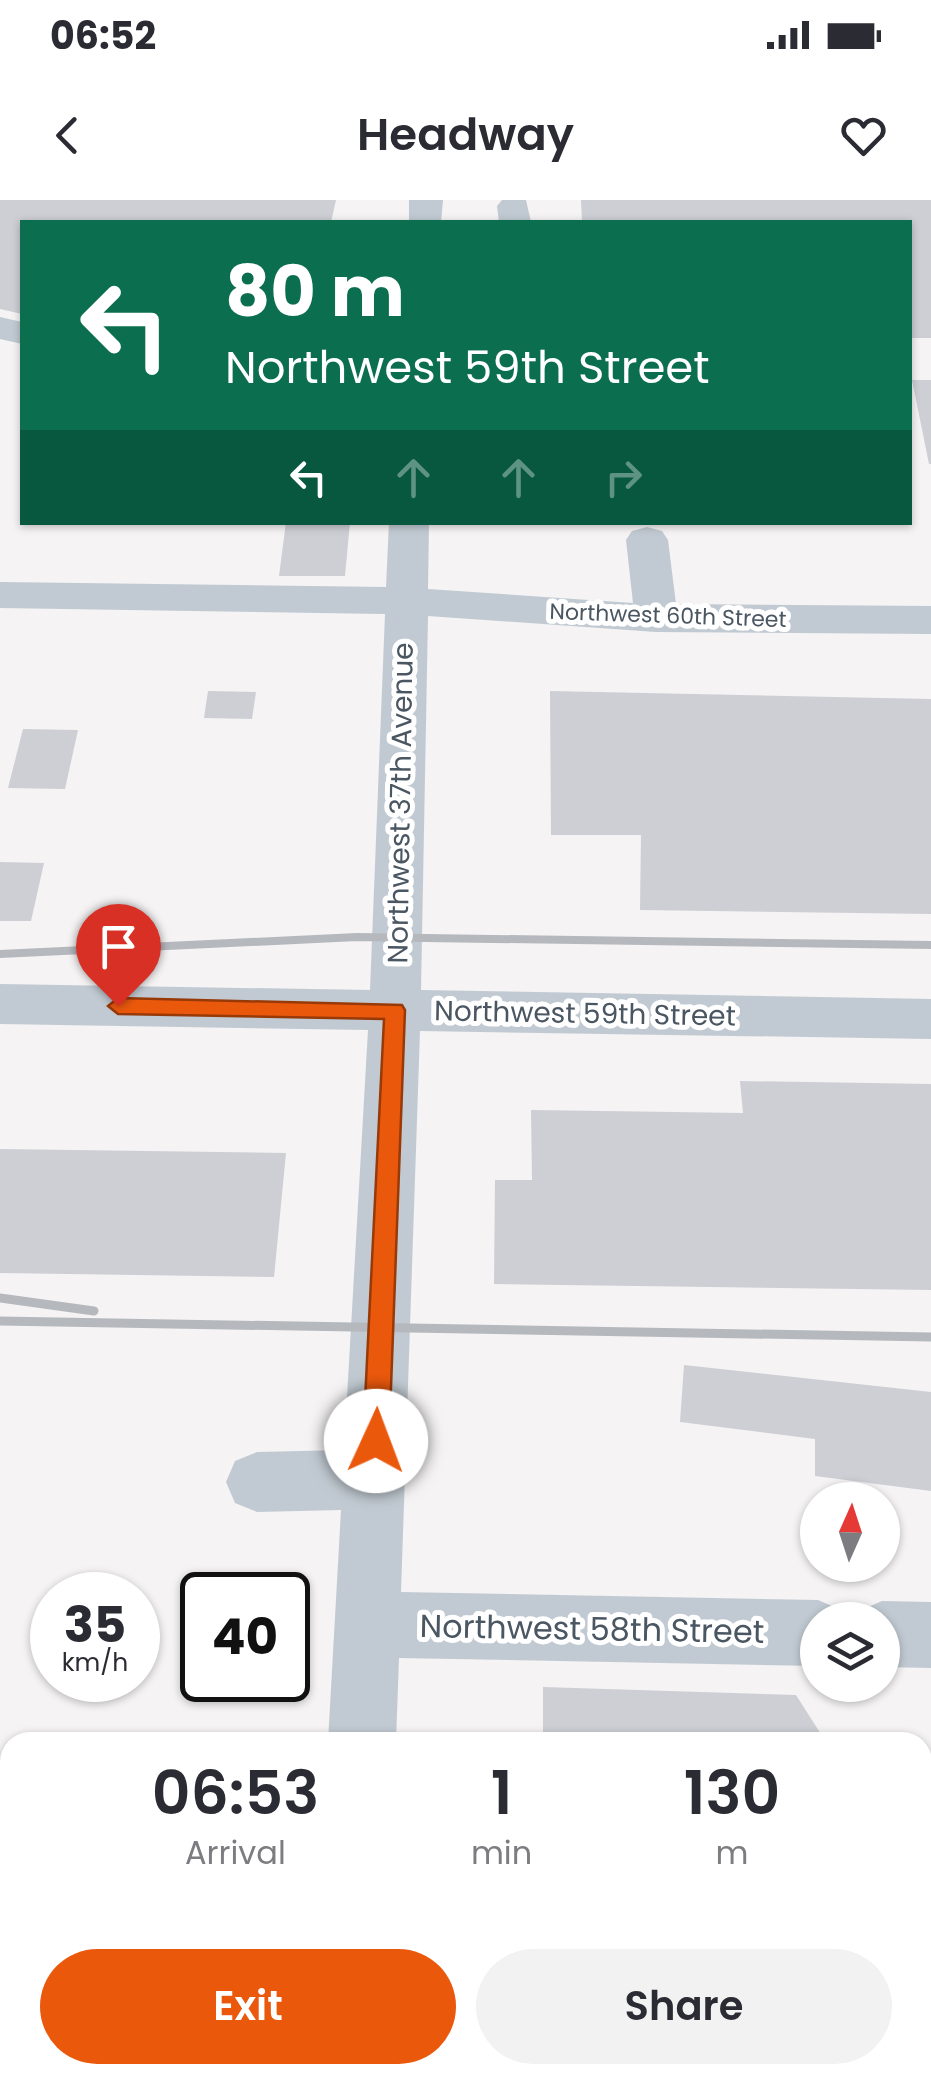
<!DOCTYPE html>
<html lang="en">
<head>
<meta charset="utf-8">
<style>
	:root { --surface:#fff; --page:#f2f2f3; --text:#2b2b33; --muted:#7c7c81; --accent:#ea580c }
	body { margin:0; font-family:Poppins,sans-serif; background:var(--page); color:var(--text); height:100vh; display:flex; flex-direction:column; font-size:38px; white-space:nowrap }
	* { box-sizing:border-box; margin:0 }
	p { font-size:32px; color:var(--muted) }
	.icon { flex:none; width:55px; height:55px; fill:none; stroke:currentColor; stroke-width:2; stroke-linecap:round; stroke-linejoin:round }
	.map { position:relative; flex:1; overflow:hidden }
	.side { position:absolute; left:0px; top:1532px; width:932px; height:352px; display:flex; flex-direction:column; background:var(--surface); border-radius:30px 30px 0 0; box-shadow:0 2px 8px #0004 }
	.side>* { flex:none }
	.banner { position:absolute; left:20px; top:20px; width:892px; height:305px; border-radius:0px; box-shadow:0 2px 8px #0004; background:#0b6e4f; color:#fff; overflow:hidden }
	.needle { width:65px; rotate:3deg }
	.controls { position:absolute; left:800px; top:1282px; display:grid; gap:20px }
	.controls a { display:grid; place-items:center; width:100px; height:100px; border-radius:50%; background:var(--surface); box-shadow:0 2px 8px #0004; font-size:50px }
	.speed { position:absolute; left:30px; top:1372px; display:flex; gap:20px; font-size:50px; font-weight:700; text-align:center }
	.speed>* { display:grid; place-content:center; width:130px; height:130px; border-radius:50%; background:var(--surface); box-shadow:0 2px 8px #0004; line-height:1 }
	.speed small { font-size:25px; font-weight:400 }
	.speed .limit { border:5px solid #111; border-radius:15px; background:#fff; color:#111 }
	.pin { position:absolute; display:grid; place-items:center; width:85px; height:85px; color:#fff; margin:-102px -42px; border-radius:50% 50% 50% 0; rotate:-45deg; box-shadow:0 0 10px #0007 }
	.pin .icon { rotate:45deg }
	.me { position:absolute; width:110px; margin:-55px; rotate:2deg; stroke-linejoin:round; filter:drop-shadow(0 0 8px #0008) }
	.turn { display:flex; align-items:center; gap:35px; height:210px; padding:0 40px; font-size:45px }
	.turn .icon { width:130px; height:130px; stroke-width:2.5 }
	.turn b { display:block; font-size:70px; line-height:85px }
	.lanes { display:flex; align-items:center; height:95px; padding:0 40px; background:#0003; justify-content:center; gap:50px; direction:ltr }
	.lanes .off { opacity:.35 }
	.eta { display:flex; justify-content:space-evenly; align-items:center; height:170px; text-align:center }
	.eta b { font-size:60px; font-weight:600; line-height:70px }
	.button { display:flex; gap:20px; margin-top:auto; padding:20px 40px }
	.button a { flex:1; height:115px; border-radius:60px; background:var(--accent); color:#fff; font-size:40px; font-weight:600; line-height:115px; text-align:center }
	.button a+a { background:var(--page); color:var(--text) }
	.status { display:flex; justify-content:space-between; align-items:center; height:70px; padding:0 50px; background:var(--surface); direction:ltr }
	.status svg { height:28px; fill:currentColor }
	header { display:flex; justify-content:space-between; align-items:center; height:130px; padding:0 40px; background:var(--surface); font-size:45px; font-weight:600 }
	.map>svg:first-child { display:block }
	.building { fill:#cdcfd5 }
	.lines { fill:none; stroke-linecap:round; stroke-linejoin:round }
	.minor { fill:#c1cad2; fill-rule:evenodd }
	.rail-far1 { stroke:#b5b8bd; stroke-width:8 }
	.rail { stroke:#b5b8bd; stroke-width:9 }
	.route { fill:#ea580c; stroke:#983908; stroke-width:2.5 }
	.labels { text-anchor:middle; stroke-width:10; stroke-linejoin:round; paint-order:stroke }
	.far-street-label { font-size:22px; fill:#4a5661; stroke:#fff }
	.street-label { font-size:28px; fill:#4a5661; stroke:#fff }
	.near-street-label { font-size:32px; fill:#4a5661; stroke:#fff }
</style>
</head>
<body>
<div class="status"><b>06:52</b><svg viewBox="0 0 49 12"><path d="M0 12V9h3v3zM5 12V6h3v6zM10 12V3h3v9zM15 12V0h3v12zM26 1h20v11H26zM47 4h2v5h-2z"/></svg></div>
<header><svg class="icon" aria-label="back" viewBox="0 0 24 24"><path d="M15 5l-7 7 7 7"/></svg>Headway<svg class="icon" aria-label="heart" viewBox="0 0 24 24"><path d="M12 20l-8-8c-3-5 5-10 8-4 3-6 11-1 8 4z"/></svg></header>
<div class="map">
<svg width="931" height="1884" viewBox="0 0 931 1884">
	<rect width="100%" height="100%" fill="#f5f3f3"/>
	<g class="building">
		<path d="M0,0H336L331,22H22V114L0,109Z"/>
		<path d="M581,0H931V138H910V22H582Z"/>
		<path d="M912,180H931V264H929Z"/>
		<path d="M286,322H350L345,376H279Z"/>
		<path d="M208,491L256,492L252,519L204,518Z"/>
		<path d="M550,491L931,499V714L640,710L641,635H551Z"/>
		<path d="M23,529L78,530L65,589L8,588Z"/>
		<path d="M0,662L44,663L31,721H0Z"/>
		<path d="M740,881L931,884V1090L494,1084L495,980H532L531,910L743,913Z"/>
		<path d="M0,949L286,953L274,1077L0,1073Z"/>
		<path d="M684,1165L931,1192V1291L815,1276V1239L680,1222Z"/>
		<path d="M543,1487L796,1495L826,1542H543Z"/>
		<path d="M0,1617H10V1875H45L43,1884H0Z"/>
		<path d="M922,1708L931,1725V1822H922Z"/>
		<path d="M922,1846H931V1884H691V1875H922Z"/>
	</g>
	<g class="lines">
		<g class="minor">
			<path d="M409,0H443L441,22H409Z"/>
			<path d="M502,0H526L531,22H499L497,6Z"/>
			<path d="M0,117L22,122V144L0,139Z"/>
			<path d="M389,322H429L428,389L633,403L626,340L632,331L647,327L662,331L668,340L676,404L931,406V434L656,432L428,416L421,790L931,799V839L420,831L401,1392L818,1400L841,1410L846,1420H818V1466L399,1458L396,1542H328L341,1310L257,1312L235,1303L226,1282L235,1261L257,1252L344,1250L368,830L0,824V784L370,790L385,414L0,408V382L386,387Z"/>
			<path d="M882,1401L931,1402V1468L882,1467V1420H855L859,1411Z"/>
			<rect x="309" y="1875" width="76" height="9"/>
		</g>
		<path class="rail-far1" d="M0,754L357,737L931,745"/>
		<g class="rail">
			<path d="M0,1098L94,1111"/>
			<path d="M0,1121L931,1137"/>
		</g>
	</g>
	<path class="route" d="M118,798L402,805L405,810L389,1241L385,1250L376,1253L367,1250L363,1241L384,819L118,814L108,806Z"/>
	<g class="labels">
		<g class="far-street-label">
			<text transform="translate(668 415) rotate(2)" y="8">Northwest 60th Street</text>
		</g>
		<g class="street-label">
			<text transform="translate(400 603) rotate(-89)" y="10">Northwest 37th Avenue</text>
			<text transform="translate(585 813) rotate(1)" y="10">Northwest 59th Street</text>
		</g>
		<g class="near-street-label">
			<text transform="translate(592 1429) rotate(1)" y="11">Northwest 58th Street</text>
		</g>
	</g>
</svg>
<div class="controls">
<a><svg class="needle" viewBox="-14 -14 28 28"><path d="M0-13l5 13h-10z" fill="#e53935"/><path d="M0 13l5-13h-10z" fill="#7c7c81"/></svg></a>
<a><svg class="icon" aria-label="layers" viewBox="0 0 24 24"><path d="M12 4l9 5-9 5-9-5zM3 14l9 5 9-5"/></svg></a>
</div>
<div class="speed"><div>35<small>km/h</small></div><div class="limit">40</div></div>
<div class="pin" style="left:118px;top:806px;background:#d93025"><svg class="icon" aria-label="arrive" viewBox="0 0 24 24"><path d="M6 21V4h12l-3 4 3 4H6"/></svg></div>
<svg class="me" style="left:376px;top:1241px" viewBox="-20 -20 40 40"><circle r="19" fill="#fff"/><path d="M0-13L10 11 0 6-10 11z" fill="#ea580c"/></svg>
<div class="banner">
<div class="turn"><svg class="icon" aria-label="left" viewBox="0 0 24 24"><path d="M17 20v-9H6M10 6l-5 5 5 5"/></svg><div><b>80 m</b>Northwest 59th Street</div></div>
<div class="lanes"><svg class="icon" aria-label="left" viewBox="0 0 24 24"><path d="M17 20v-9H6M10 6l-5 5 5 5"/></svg><svg class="icon off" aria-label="ahead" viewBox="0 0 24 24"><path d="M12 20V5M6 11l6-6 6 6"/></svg><svg class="icon off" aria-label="ahead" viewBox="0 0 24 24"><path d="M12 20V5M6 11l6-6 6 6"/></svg><svg class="icon off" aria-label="right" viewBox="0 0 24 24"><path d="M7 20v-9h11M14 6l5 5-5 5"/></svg></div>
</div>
<section class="side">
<div class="eta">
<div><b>06:53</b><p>Arrival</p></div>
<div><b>1</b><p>min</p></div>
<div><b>130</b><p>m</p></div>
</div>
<div class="button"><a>Exit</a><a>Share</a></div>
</section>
</div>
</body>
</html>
